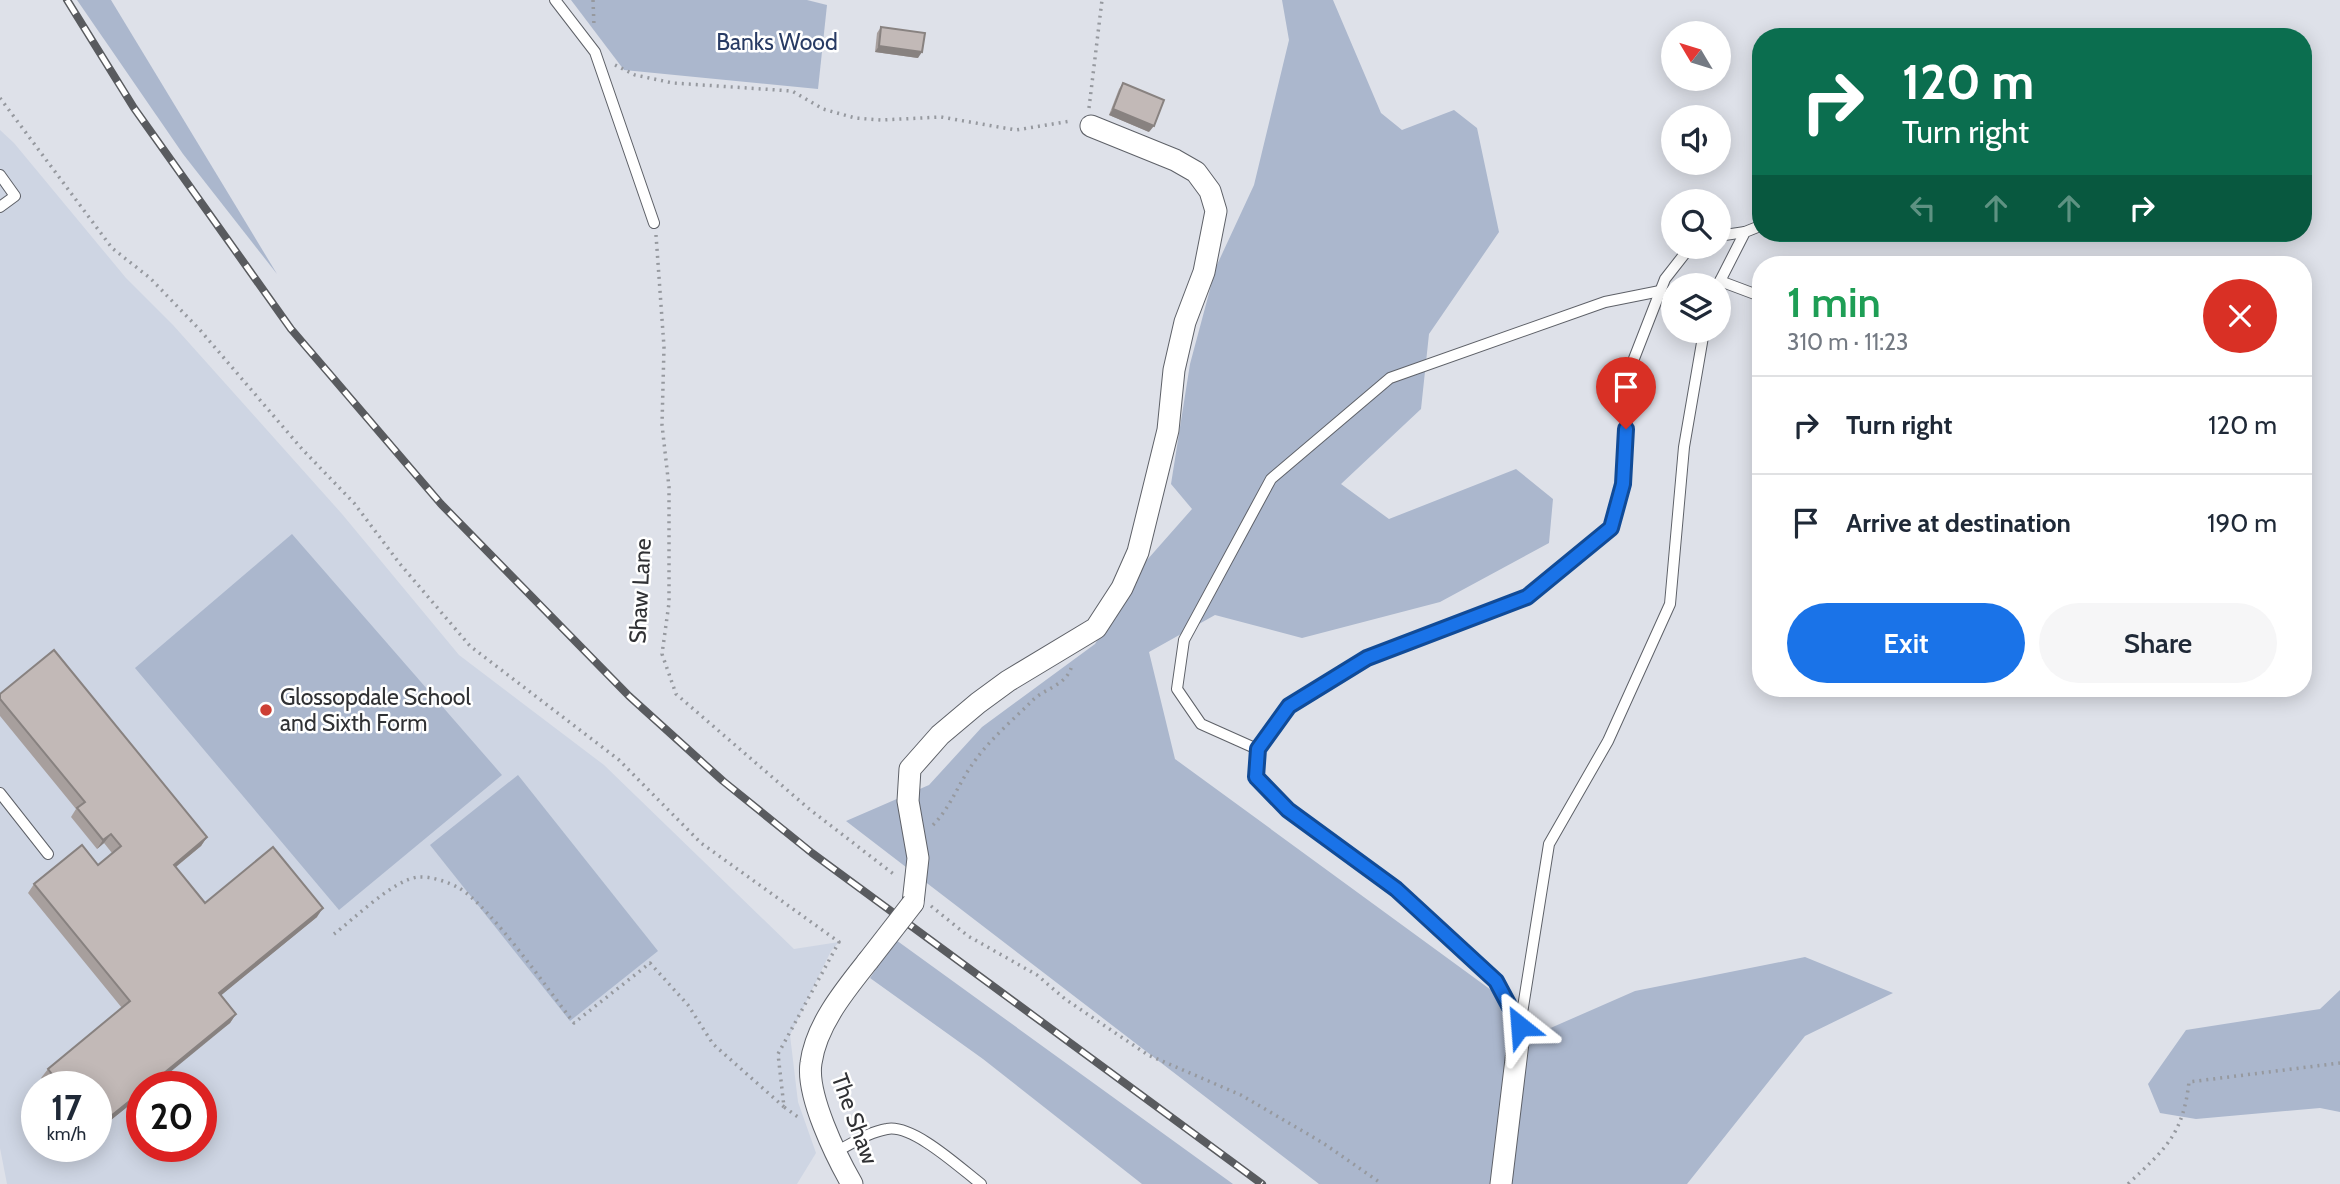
<!DOCTYPE html>
<html lang="en">
<head>
<meta charset="utf-8">
<style>
	:root { --surface:#fff; --page:#f6f6f7; --text:#1f2937; --muted:#747a83; --line:#e0e1e3; --accent:#1a73e8 }
	body { margin:0; font-family:Cabin,sans-serif; background:var(--page); color:var(--text); height:100vh; display:flex; flex-direction:column; font-size:26px; white-space:nowrap }
	* { box-sizing:border-box; margin:0 }
	p { font-size:23px; color:var(--muted) }
	.icon { flex:none; width:38px; height:38px; fill:none; stroke:currentColor; stroke-width:2; stroke-linecap:round; stroke-linejoin:round }
	.map { position:relative; flex:1; overflow:hidden }
	.side { position:absolute; left:1752px; top:256px; width:560px; height:441px; display:flex; flex-direction:column; background:var(--surface); border-radius:28px; box-shadow:0 4px 18px #0003 }
	.side>* { flex:none }
	.banner { position:absolute; left:1752px; top:28px; width:560px; height:214px; border-radius:28px; box-shadow:0 4px 18px #0003; background:#0b6e4f; color:#fff; overflow:hidden }
	.needle { width:46px; rotate:308deg }
	.buttons { position:absolute; left:1661px; top:21px; display:grid; gap:14px }
	.buttons a { display:grid; place-items:center; width:70px; height:70px; border-radius:50%; background:var(--surface); box-shadow:0 4px 18px #0003; font-size:35px }
	.speed { position:absolute; left:21px; top:1071px; display:flex; gap:14px; font-size:35px; font-weight:700; text-align:center }
	.speed>* { display:grid; place-content:center; width:91px; height:91px; border-radius:50%; background:var(--surface); box-shadow:0 4px 18px #0003; line-height:1 }
	.speed small { font-size:18px; font-weight:400 }
	.speed .limit { border:10px solid #d22; background:#fff; color:#111 }
	.pin { position:absolute; display:grid; place-items:center; width:60px; height:60px; color:#fff; margin:-72px -30px; border-radius:50% 50% 50% 0; rotate:-45deg; box-shadow:0 0 7px #0007 }
	.pin .icon { rotate:45deg }
	.me { position:absolute; width:77px; margin:-38px; rotate:332deg; stroke-linejoin:round; filter:drop-shadow(0 0 5px #0008) }
	.turn { display:flex; align-items:center; gap:24px; height:147px; padding:0 35px; font-size:32px }
	.turn .icon { width:91px; height:91px; stroke-width:2.5 }
	.turn b { display:block; font-size:49px; line-height:60px }
	.lanes { display:flex; align-items:center; height:66px; padding:0 35px; background:#0003; justify-content:center; gap:35px; direction:ltr }
	.lanes .off { opacity:.35 }
	.round { display:grid; place-items:center; flex:none; width:74px; height:74px; border-radius:37px; background:var(--page) }
	.summary { display:flex; align-items:center; justify-content:space-between; height:119px; padding:0 35px }
	h1 { font-size:42px; font-weight:600; line-height:52px; color:#1e9e55 }
	.action { display:flex; gap:14px; margin-top:auto; padding:14px 35px }
	.action a { flex:1; height:80px; border-radius:42px; background:var(--accent); color:#fff; font-size:28px; font-weight:600; line-height:80px; text-align:center }
	.action a+a { background:var(--page); color:var(--text) }
	ul { padding:0; list-style:none }
	li { display:flex; align-items:center; gap:21px; height:98px; padding:0 35px; border-top:2px solid var(--line) }
	li div { flex:1 }
	li b { display:block; font-size:26px }
	li em { font-style:normal }
	.map>svg:first-child { display:block }
	.built { fill:#ced5e3; fill-rule:evenodd }
	.green { fill:#abb7cd }
	.lines { fill:none; stroke-linecap:round; stroke-linejoin:round }
	.service-casing { stroke:#5e6168; stroke-width:12 }
	.minor-casing { stroke:#5e6168; stroke-width:23 }
	.path { stroke:#96999f; stroke-width:3.5; stroke-dasharray:2 5; stroke-linecap:butt }
	.service { stroke:#fff; stroke-width:10 }
	.minor { stroke:#fff; stroke-width:21 }
	.rail-casing { stroke:#595b5f; stroke-width:8 }
	.rail { stroke:#fff; stroke-width:5; stroke-dasharray:16; stroke-linecap:butt }
	.minor-bridge-casing { stroke:#5e6168; stroke-width:23; stroke-linecap:butt }
	.minor-bridge { stroke:#fff; stroke-width:21 }
	.wall { fill:#a79f9d }
	.shaded-wall { fill:#888280 }
	.building { fill:#c2b9b7; stroke:#888280; stroke-width:2 }
	.route-casing { stroke:#114b97; stroke-width:18 }
	.route { stroke:#1a73e8; stroke-width:12 }
	.poi-dot { fill:#cd3f35; stroke:#fff; stroke-width:2.5 }
	.labels { text-anchor:middle; stroke-width:5; stroke-linejoin:round; paint-order:stroke }
	.park-label { font-size:23px; fill:#283b64; stroke:#fff }
	.street-label { font-size:23px; fill:#303134; stroke:#fff }
	.poi-label { font-size:23px; fill:#303134; stroke:#fff; text-anchor:start }
</style>
</head>
<body>
<div class="map">
<svg width="2340" height="1184" viewBox="0 0 2340 1184">
	<rect width="100%" height="100%" fill="#dee1e9"/>
	<path class="built" d="M0,130L14,143L126,278L173,325L342,514L459,655L604,765L794,949L839,942L831,951L790,1035L798,1102L816,1153L797,1184H7L0,1148ZM37,1087H96V1146H37ZM142,1087H201V1146H142Z"/>
	<g class="green">
		<path d="M77,0H111L277,274L183,154Z"/>
		<path d="M571,0H807L827,5L818,89L624,70Z"/>
		<path d="M1282,0H1333L1381,113L1402,130L1454,110L1477,128L1499,232L1429,334L1421,409L1341,484L1389,519L1516,469L1553,499L1549,543L1440,602L1302,638L1215,615L1149,652L1175,759L1546,1030L1635,991L1805,957L1893,993L1805,1036L1687,1184H1319L846,821L929,785L982,727L1095,644L1147,560L1192,509L1171,484L1190,364L1216,267L1254,185L1289,40Z"/>
		<path d="M292,534L502,775L339,910L135,668Z"/>
		<path d="M518,775L658,951L570,1021L430,845Z"/>
		<path d="M896,940L1233,1184H1142L983,1059L870,978Z"/>
		<path d="M2340,990V1112L2320,1108L2196,1119L2160,1113L2148,1084L2186,1030L2320,1009Z"/>
	</g>
	<g class="lines">
		<defs>
			<g id="service">
				<path d="M555,0L595,52L654,223"/>
				<path d="M0,175L15,196L0,207"/>
				<path d="M1718,236L1745,232"/>
				<path d="M1720,281L1760,296"/>
				<path d="M1718,285L1745,232L1760,226"/>
				<path d="M1257,749L1201,724L1177,689L1184,640L1271,479L1390,378L1605,302L1660,291"/>
				<path d="M0,793L48,854"/>
				<path d="M1520,1026L1496,981L1396,889L1288,810L1256,777L1257,749L1289,706L1366,658L1527,597L1611,528L1624,484L1628,374L1665,279L1690,247"/>
				<path d="M1520,1026L1549,844L1608,741L1670,604L1684,447L1704,331"/>
				<path d="M837,1151C853,1143 869,1132 887,1129C913,1124 960,1168 981,1184"/>
			</g>
			<g id="minor">
				<path d="M913,903L918,858L908,801L910,769L940,735L978,703L1008,681L1096,628L1122,588L1138,552L1168,430L1174,370L1185,322L1204,272L1216,211L1210,191L1196,172L1175,160L1091,126"/>
				<path d="M852,1184C836,1156 806,1095 811,1063C816,1025 845,990 868,961"/>
				<path d="M1501,1184L1520,1026"/>
			</g>
		</defs>
		<use href="#service" class="service-casing"/>
		<use href="#minor" class="minor-casing"/>
		<g class="path">
			<path d="M593,0L594,26"/>
			<path d="M615,65L635,75L673,83L792,91L823,109L855,118L881,120L941,117L1016,130L1071,121"/>
			<path d="M0,98L112,248L150,278L200,330L302,449L354,503L400,564L470,646L619,760L701,843L839,942L778,1054L784,1107L798,1117"/>
			<path d="M1089,108L1102,0"/>
			<path d="M656,235L664,347L662,425L669,487V603L662,654L676,694L808,808L896,876"/>
			<path d="M933,825C951,807 959,782 974,762C990,739 1014,719 1034,699C1046,688 1069,684 1072,664"/>
			<path d="M931,906L968,936L1037,975L1065,999L1148,1055L1241,1095L1323,1143L1382,1184"/>
			<path d="M334,934C354,919 393,880 418,877C431,876 448,882 459,888C490,906 549,991 574,1023L650,963L688,1005L713,1044L784,1107"/>
			<path d="M2128,1184C2165,1149 2183,1135 2189,1082L2340,1063"/>
		</g>
		<use href="#service" class="service"/>
		<use href="#minor" class="minor"/>
		<defs>
			<path id="rail" d="M67,0L134,108L291,329L441,504L629,696L723,781L812,853L1262,1184"/>
		</defs>
		<use href="#rail" class="rail-casing"/>
		<use href="#rail" class="rail"/>
		<defs>
			<path id="minor-bridge" d="M868,961L913,903"/>
		</defs>
		<use href="#minor-bridge" class="minor-bridge-casing"/>
		<use href="#minor-bridge" class="minor-bridge"/>
	</g>
	<g class="wall">
		<path d="M881,27L918,58L875,52L877,33Z"/>
		<path d="M1123,83L1149,132L1109,115L1119,89Z"/>
		<path d="M0,694L207,837L201,846L176,867L205,903L317,917L221,995L236,1014L230,1023L142,1087V1095L96,1132V1087H48L41,1078L48,1069L122,1008L28,893L34,884L98,865L112,853L104,843L97,849L71,817L76,809L0,716Z"/>
	</g>
	<g class="shaded-wall">
		<path d="M879,46L922,52L918,58L875,52Z"/>
		<path d="M1113,109L1154,126L1149,132L1109,115Z"/>
		<path d="M111,834L104,843L97,849L103,840Z"/>
		<path d="M207,837L201,846L167,874L174,865Z"/>
		<path d="M323,908L317,917L213,1002L219,993Z"/>
		<path d="M236,1014L230,1023L152,1087H147Z"/>
		<path d="M142,1091V1095L96,1132V1128Z"/>
	</g>
	<g class="building">
		<path d="M881,27L925,33L922,52L879,46Z"/>
		<path d="M1123,83L1164,100L1154,126L1113,109Z"/>
		<path d="M54,650L207,837L174,865L205,903L273,847L323,908L219,993L236,1014L147,1087H142V1091L96,1128V1087H62L48,1069L130,1001L34,884L82,845L98,865L121,846L111,834L103,840L77,808L85,802L0,699V694Z"/>
	</g>
	<g class="lines">
		<defs>
			<path id="route" d="M1520,1026L1496,981L1396,889L1288,810L1256,777L1258,749L1289,706L1367,658L1527,597L1611,528L1623,484L1626,429"/>
		</defs>
		<use href="#route" class="route-casing"/>
		<use href="#route" class="route"/>
	</g>
	<circle class="poi-dot" cx="266" cy="710" r="7"/>
	<g class="labels">
		<g class="park-label">
			<text x="777" y="50">Banks Wood</text>
		</g>
		<g class="street-label">
			<text transform="translate(640 591) rotate(-87)" y="8">Shaw Lane</text>
			<text transform="translate(855 1119) rotate(70)" y="8">The Shaw</text>
		</g>
		<g class="poi-label">
			<text x="280" y="705">Glossopdale School<tspan x="280" dy="26">and Sixth Form</tspan></text>
		</g>
	</g>
</svg>
<div class="buttons">
<a><svg class="needle" viewBox="-14 -14 28 28"><path d="M0-13l5 13h-10z" fill="#e53935"/><path d="M0 13l5-13h-10z" fill="#747a83"/></svg></a>
<a><svg class="icon" aria-label="sound" viewBox="0 0 24 24"><path d="M4 9h4l5-4v14l-5-4H4zM17 9q2 3 0 6"/></svg></a>
<a><svg class="icon" aria-label="search" viewBox="0 0 24 24"><circle cx="10" cy="10" r="6"/><path d="M15 15l6 6"/></svg></a>
<a><svg class="icon" aria-label="layers" viewBox="0 0 24 24"><path d="M12 4l9 5-9 5-9-5zM3 14l9 5 9-5"/></svg></a>
</div>
<div class="speed"><div>17<small>km/h</small></div><div class="limit">20</div></div>
<div class="pin" style="left:1626px;top:429px;background:#d93025"><svg class="icon" aria-label="arrive" viewBox="0 0 24 24"><path d="M6 21V4h12l-3 4 3 4H6"/></svg></div>
<svg class="me" style="left:1520px;top:1026px" viewBox="-20 -20 40 40"><path d="M0-17L14 15 0 8-14 15z" fill="#1a73e8" stroke="#fff" stroke-width="4"/></svg>
<div class="banner">
<div class="turn"><svg class="icon" aria-label="right" viewBox="0 0 24 24"><path d="M7 20v-9h11M14 6l5 5-5 5"/></svg><div><b>120 m</b>Turn right</div></div>
<div class="lanes"><svg class="icon off" aria-label="left" viewBox="0 0 24 24"><path d="M17 20v-9H6M10 6l-5 5 5 5"/></svg><svg class="icon off" aria-label="ahead" viewBox="0 0 24 24"><path d="M12 20V5M6 11l6-6 6 6"/></svg><svg class="icon off" aria-label="ahead" viewBox="0 0 24 24"><path d="M12 20V5M6 11l6-6 6 6"/></svg><svg class="icon" aria-label="right" viewBox="0 0 24 24"><path d="M7 20v-9h11M14 6l5 5-5 5"/></svg></div>
</div>
<section class="side">
<div class="summary"><div><h1>1 min</h1><p>310 m · 11:23</p></div><a class="round" style="background:#d93025;color:#fff"><svg class="icon" aria-label="close" viewBox="0 0 24 24"><path d="M6 6l12 12M18 6L6 18"/></svg></a></div>
<ul>
<li><svg class="icon" aria-label="right" viewBox="0 0 24 24"><path d="M7 20v-9h11M14 6l5 5-5 5"/></svg><div><b>Turn right</b></div><em>120 m</em></li>
<li><svg class="icon" aria-label="arrive" viewBox="0 0 24 24"><path d="M6 21V4h12l-3 4 3 4H6"/></svg><div><b>Arrive at destination</b></div><em>190 m</em></li>
</ul>
<div class="action"><a>Exit</a><a>Share</a></div>
</section>
</div>
</body>
</html>
